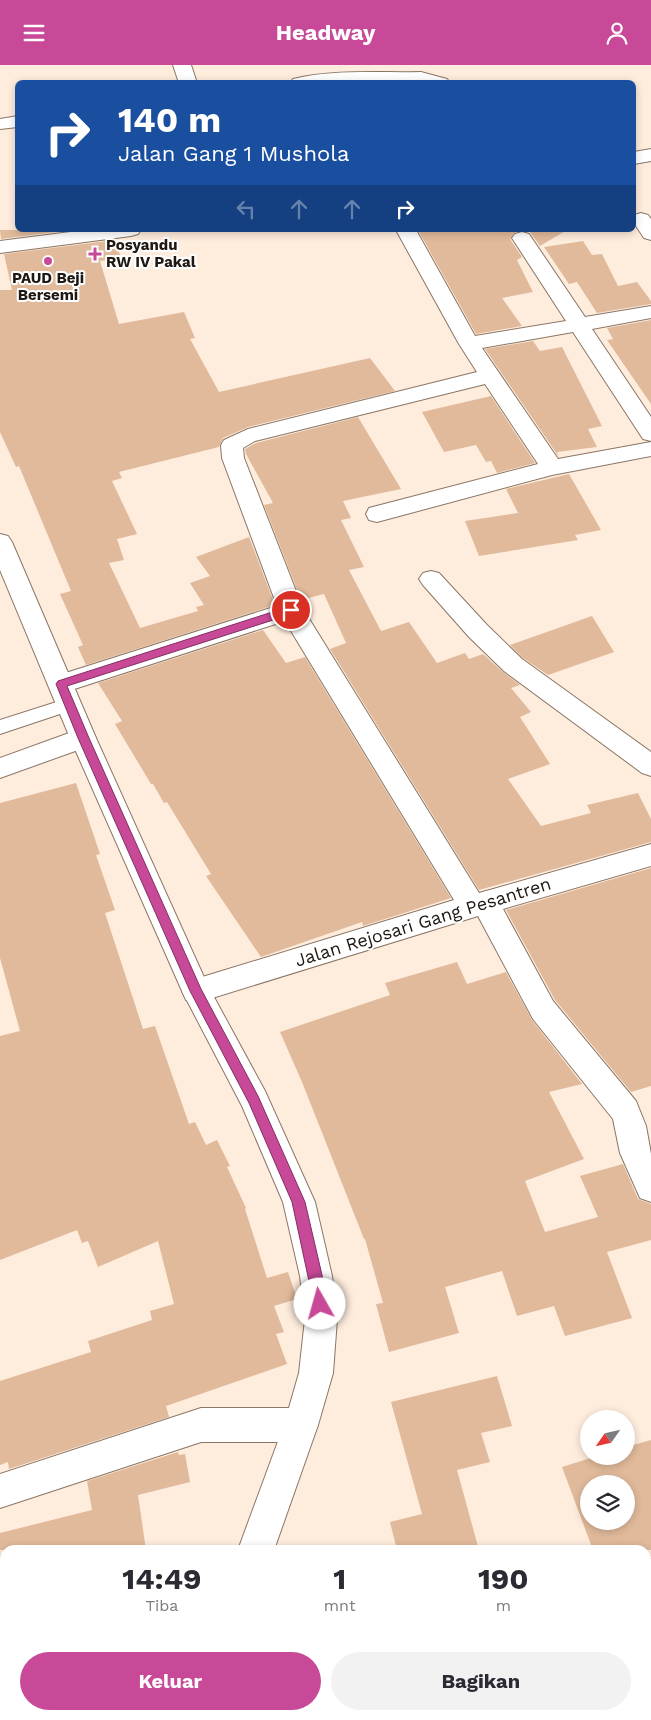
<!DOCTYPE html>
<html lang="id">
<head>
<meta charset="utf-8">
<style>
	:root { --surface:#fff; --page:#f2f2f3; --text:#2b2b33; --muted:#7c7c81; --accent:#c74997 }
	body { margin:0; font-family:"Work Sans",sans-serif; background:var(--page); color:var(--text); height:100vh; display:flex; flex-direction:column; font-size:19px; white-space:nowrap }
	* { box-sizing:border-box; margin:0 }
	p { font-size:16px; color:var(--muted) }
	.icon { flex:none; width:28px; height:28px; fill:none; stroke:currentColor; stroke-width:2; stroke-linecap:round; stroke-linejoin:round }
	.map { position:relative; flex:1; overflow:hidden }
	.panel { position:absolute; left:0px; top:1480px; width:651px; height:175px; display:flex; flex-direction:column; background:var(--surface); border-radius:15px 15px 0 0; box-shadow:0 2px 8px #0003 }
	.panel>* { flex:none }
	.top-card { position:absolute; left:15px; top:15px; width:621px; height:152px; border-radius:8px; box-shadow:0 2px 8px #0003; background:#1a4fa0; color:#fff; overflow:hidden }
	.needle { width:32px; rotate:236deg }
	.buttons { position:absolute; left:580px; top:1345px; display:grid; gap:10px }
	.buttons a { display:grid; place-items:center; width:55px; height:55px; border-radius:50%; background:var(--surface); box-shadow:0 2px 8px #0003; font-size:25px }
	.pin { position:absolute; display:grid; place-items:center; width:42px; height:42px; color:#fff; margin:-21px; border:2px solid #fff; border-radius:50%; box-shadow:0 1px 5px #0007 }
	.me { position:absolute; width:55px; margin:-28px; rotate:353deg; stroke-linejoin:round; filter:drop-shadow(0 0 4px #0008) }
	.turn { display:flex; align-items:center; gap:18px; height:105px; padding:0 20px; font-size:22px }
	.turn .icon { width:65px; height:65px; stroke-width:2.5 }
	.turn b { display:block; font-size:35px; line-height:42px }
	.lanes { display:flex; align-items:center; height:48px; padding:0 20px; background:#0003; justify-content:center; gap:25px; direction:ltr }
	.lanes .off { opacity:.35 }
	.eta { display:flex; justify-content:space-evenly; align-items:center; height:85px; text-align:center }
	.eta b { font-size:30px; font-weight:700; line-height:35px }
	.cta { display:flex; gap:10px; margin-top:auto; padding:10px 20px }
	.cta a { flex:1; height:58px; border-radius:30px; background:var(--accent); color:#fff; font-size:20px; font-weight:700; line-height:58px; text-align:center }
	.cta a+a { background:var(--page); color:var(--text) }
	header { display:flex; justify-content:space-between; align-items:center; height:65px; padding:0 20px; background:var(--accent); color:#fff; font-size:22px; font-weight:700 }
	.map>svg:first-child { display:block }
	.building { fill:#e1ba9b; fill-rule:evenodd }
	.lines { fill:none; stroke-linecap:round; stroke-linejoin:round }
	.lane-casing { stroke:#8a7665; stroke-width:2 }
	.street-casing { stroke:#8a7665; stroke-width:2 }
	.secondary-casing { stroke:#8a7665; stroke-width:2 }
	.lane { fill:#fff; fill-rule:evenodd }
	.street { fill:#fff; fill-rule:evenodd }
	.secondary { fill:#fff; fill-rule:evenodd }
	.route { fill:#c74997; stroke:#812f62 }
	.poi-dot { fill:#c74997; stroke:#fff; stroke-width:2 }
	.labels { text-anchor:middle; stroke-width:4; stroke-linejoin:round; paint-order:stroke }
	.far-poi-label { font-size:15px; font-weight:bold; fill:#201812; stroke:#fff; text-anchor:start }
	.street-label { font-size:18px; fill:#201812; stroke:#fff }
</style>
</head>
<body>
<header><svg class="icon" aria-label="menu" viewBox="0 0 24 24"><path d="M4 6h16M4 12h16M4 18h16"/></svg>Headway<svg class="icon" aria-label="person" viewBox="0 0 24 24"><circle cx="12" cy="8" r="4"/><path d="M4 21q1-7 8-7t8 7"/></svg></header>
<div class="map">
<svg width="651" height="1655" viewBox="0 0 651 1655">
	<rect width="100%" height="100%" fill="#feecdd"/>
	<g class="building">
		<path d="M0,165H71L1,174Z"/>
		<path d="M418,165H567L540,181L530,167L521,165L514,168L510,174L522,192L517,195L533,227L502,233L522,261L476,269Z"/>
		<path d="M115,175L121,193L100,196L119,259L184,247L195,273L190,274L219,327L370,293L395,326L248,362L223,373L219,382L119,407L122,413L112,416L137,469L117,474L124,495L109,498L140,563L198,546L196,542L204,540L190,518L210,511L196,492L249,472L275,540L86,600L78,582L83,580L60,529L71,526L19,401L16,402L0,367V225H12L4,189Z"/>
		<path d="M583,176L592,190L602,189L618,221L637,217L651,236V239L597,248L577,217L569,219L544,182Z"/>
		<path d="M651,255V339L607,275L613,274L607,263Z"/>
		<path d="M533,276L540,286L562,282L602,361L588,364L597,382L557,387L559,392L485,284Z"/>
		<path d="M491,331L535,398L497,408L491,396L486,397L476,380L444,387L422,347Z"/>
		<path d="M358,352L401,424L343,436L351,453L341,455L364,502L349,505L381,566L409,557L437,598L465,588L469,594L483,589L503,607L520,620L511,623L531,647L520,652L550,699L508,714L541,761L591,748L587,740L638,728L651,754V777L479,825L330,584L346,578L324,529L301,535L264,440L273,438L246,389L245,384L256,378Z"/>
		<path d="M569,409L601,465L575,470L578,475L479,491L465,456L518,448L506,424Z"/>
		<path d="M592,551L614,587L548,610L523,593L510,580Z"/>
		<path d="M263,565L286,598L305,592L451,833L363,861L362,857L261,892L206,811L211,809L167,737L164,738L153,719H151L115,659L122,656L98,618Z"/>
		<path d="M76,718L100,789L96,790L115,845L105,848L143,964L155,961L189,1059L195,1057L206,1080L217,1075L230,1101L227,1102L246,1143L245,1144L267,1213L288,1207L297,1234L274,1241L284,1267L276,1269L287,1299L166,1341L169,1352L9,1404L8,1397L0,1400V1316L91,1287L88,1276L152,1255L150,1246L174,1239L158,1176L98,1202L88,1176L82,1178L77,1165L0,1195V971L20,966L0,893V738Z"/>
		<path d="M651,803V1021L631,1027L555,935L506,845Z"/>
		<path d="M457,897L467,919L506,907L532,955L582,1019L549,1027L584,1094L525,1116L545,1167L598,1152L580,1111L623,1099L638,1134L651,1139V1175L607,1187L632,1253L565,1271L554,1241L517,1251L502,1206L445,1222L459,1268L389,1287L376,1239L383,1238L365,1174H364L302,1017L280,967L390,930L385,918Z"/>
		<path d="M497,1311L512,1361L481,1368L490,1397L457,1405L479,1485H397L390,1457L422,1449L391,1337Z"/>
		<path d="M651,1375V1485H593L562,1402L597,1391H626V1382ZM589,1419H626V1456H589Z"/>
		<path d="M178,1387L179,1390L185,1389L190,1417L138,1430L146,1485H0V1468L92,1445L87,1416Z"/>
	</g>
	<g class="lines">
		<defs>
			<path id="lane" d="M69,633L75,634L78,639L75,644L0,669V655Z"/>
			<g id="street">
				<path d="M173,0H191L197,18H179Z"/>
				<path d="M421,7L447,14L450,18H290L293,14C334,4 379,8 421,7Z"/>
				<path d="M18,51V62L0,64V54Z"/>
				<path d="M651,84V96L634,99V87Z"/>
				<path d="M641,148L648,150L651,154V175L644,173L634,158V150Z"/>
				<path d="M86,165H141L138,169L131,171L0,188V176Z"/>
				<path d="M396,165H416L475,271L566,256L512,173L515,169L522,167L529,169L585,252L651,241V253L592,264L651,352V376L643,374L573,267L482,283L558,394L651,377V391L552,410L377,457L369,455L366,449L369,443L538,399L485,319L255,376L243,383L244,393L303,544L479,828L651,779V801L503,844L553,936L636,1036L646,1061L651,1089V1137L640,1133L620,1088L613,1054L533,954L478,851L196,938L186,935L182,926L186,917L454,835L285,556L62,628L53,626L50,619L53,612L277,541L222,393L221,380L224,375L248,364L477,307L459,279Z"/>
				<path d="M431,506L439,508L487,560L522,594L651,687V711L642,708L504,606L469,572L423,520L419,514L423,508Z"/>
				<path d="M83,663L92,666L96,673L92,680L0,713V693Z"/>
				<path d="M201,1343H301L313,1348L318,1360L313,1372L301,1377H201L0,1443V1409Z"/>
				<path d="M651,1494V1530L646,1532V1496Z"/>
				<path d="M433,1650H471L473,1655H435Z"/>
			</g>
			<g id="secondary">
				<path d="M0,469L8,471L12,477L96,673L208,921L265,1026L315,1137L332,1211L337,1254L333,1308L318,1360L274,1485H238L284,1360L299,1308L305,1254L300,1211L283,1137L242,1041L182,926L70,673L0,505Z"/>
				<path d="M178,1650H216L215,1655H177Z"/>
			</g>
		</defs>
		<use href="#lane" class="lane-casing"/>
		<use href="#street" class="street-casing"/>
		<use href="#secondary" class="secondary-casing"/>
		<use href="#lane" class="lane"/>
		<use href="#street" class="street"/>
		<use href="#secondary" class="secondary"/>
	</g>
	<path class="route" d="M291,541L295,542V548L67,621L89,673L201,924L258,1031L305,1137L322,1210L326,1239L324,1244L320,1246L315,1244L292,1137L249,1038L190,926L78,673L56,619L58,616Z"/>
	<g class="poi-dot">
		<path d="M92.5 181.5h5v5h5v5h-5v5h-5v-5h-5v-5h5z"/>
		<circle cx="48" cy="196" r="5"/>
	</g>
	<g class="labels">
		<g class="far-poi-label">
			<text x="106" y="185">Posyandu<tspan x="106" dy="17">RW IV Pakal</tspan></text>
			<text x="48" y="218" text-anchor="middle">PAUD Beji<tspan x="48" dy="17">Bersemi</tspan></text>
		</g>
		<g class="street-label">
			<text transform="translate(423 857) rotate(-17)" y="6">Jalan Rejosari Gang Pesantren</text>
		</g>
	</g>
</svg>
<div class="buttons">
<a><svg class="needle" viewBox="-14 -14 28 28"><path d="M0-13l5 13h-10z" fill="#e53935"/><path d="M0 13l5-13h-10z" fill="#7c7c81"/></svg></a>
<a><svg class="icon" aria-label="layers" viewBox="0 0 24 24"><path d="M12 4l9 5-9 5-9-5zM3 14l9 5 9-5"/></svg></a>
</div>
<div class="pin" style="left:291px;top:545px;background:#d93025"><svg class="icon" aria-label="arrive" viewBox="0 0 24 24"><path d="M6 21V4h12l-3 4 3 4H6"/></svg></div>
<svg class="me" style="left:320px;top:1239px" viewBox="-20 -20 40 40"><circle r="19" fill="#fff"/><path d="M0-13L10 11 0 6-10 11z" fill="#c74997"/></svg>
<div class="top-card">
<div class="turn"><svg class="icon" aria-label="right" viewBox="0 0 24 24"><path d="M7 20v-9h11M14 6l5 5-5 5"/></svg><div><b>140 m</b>Jalan Gang 1 Mushola</div></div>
<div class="lanes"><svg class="icon off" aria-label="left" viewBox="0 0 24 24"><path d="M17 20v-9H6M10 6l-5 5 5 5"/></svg><svg class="icon off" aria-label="ahead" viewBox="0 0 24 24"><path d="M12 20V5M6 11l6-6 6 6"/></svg><svg class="icon off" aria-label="ahead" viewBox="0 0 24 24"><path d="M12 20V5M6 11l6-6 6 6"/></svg><svg class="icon" aria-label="right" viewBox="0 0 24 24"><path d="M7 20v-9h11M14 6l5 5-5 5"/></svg></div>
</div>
<section class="panel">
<div class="eta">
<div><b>14:49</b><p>Tiba</p></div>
<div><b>1</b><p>mnt</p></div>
<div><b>190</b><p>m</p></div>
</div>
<div class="cta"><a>Keluar</a><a>Bagikan</a></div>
</section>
</div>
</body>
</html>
